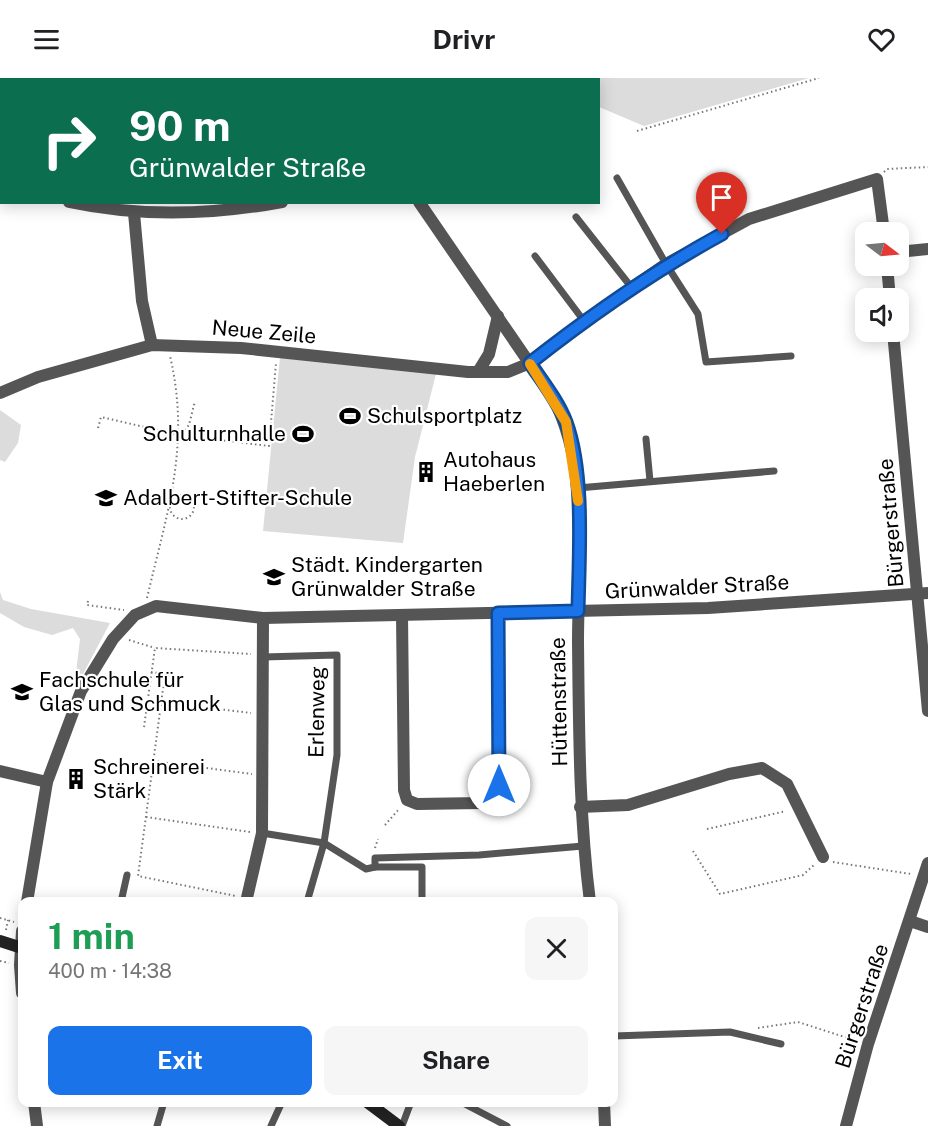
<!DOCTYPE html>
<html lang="en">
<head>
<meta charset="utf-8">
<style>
	:root { --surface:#fff; --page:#f6f6f6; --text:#202124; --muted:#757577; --accent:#1a73e8 }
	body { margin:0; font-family:"Public Sans",sans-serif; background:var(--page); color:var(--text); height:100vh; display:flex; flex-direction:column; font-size:22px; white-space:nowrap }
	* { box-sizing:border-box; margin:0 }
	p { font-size:20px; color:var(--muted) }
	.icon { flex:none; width:33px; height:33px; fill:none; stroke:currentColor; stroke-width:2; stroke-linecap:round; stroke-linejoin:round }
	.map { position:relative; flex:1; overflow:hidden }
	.sheet { position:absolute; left:18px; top:819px; width:600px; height:210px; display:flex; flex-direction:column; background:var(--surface); border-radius:12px; box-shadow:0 3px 15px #0003 }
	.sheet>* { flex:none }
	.banner { position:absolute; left:0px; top:0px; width:600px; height:126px; box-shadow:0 3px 15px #0003; background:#0b6e4f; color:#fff; overflow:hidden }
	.needle { width:39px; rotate:106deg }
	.controls { position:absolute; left:855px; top:144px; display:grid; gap:12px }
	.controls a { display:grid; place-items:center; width:54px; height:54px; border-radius:12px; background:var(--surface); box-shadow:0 3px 15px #0003; font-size:30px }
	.pin { position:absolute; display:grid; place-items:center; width:51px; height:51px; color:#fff; margin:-62px -26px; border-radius:50% 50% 50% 0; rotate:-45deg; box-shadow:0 0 6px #0007 }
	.pin .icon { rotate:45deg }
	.me { position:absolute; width:66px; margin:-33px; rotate:0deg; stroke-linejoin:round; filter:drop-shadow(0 0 4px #0008) }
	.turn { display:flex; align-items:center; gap:21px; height:126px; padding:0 30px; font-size:27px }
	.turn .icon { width:78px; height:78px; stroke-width:2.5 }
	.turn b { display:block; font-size:42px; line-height:51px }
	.round { display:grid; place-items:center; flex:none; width:63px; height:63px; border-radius:12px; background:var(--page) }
	.headline { display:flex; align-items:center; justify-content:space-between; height:102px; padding:0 30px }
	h1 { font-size:36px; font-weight:700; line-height:45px; color:#1e9e55 }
	.primary-button { display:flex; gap:12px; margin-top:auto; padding:12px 30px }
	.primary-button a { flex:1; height:69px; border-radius:12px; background:var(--accent); color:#fff; font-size:24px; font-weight:700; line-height:69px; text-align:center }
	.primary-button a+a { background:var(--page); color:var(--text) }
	header { display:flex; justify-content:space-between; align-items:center; height:78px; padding:0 30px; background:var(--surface); font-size:27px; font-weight:700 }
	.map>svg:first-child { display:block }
	.green { fill:#dcdcdc }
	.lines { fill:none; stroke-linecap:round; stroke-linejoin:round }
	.path { stroke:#777; stroke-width:2; stroke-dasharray:1.5 3; stroke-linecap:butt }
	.lane { stroke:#555; stroke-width:7 }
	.street { stroke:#555; stroke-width:12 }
	.secondary { stroke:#222; stroke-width:12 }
	.route-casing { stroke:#114b97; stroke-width:15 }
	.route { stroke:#1a73e8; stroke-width:10 }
	.slow { stroke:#f59e0b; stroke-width:10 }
	.labels { text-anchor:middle; stroke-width:4.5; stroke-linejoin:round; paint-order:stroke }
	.street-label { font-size:21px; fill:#000; stroke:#fff }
	.poi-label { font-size:21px; fill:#000; stroke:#fff; text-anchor:start }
</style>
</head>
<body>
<header><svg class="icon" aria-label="menu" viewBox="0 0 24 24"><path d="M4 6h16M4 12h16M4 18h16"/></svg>Drivr<svg class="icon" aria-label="heart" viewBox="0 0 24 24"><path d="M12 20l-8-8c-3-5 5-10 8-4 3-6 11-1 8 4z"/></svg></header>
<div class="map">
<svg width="928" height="1048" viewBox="0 0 928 1048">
	<rect width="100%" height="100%" fill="#fff"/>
	<g class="green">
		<path d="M554,0H809L644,48L599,29L598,2Z"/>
		<path d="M280,279L436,296L415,379L403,465L263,453Z"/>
		<path d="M0,332L21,347L18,365L5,384L0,382Z"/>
		<path d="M0,514L3,522L31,531L110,545L82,598L76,595L80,561L73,550L52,557L24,549L0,535Z"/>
	</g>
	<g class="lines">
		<g class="path">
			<path d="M637,53L819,0"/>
			<path d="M884,94L887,91L928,89"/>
			<path d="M98,350L101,339L179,357L189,347L195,323"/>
			<path d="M179,357L269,368L276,285"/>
			<circle cx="182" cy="429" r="12"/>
			<path d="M140,418L171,428"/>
			<path d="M147,520C167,434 191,368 170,278"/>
			<path d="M88,523L87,527L124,532"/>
			<path d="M129,562L155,570"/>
			<path d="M151,594L165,596L138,798L236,818"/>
			<path d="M161,624L251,635"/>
			<path d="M144,649L155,570L251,576"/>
			<path d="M153,683L252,696"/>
			<path d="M146,739L250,754"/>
			<path d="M385,747L399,731"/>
			<path d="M707,751L786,733"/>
			<path d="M375,770L378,761"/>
			<path d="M693,773L720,816L803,797L814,787"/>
			<path d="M833,784L911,796"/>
			<path d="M0,840L14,844"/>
			<path d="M6,852L8,842"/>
			<path d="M0,883L9,885"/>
			<path d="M758,950L798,944L857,963"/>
		</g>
		<g class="lane">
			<path d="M617,100L666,186L698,236L706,284L791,278"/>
			<path d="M576,139L632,210"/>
			<path d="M535,178L584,243"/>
			<path d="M646,361L650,403"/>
			<path d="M578,410L774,393"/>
			<path d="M263,579L337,577V677L324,765L307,824"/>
			<path d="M262,755L324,765L366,791L375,789V780L479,777L583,768"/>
			<path d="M375,789H422V824"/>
			<path d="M121,824L127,797"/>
			<path d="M614,958L730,954L781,966"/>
			<path d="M461,1024L507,1048"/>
			<path d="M157,1048L164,1024"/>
			<path d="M271,1048L282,1024"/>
			<path d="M402,1048L411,1024"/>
		</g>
		<g class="street">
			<path d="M132,0L133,2"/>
			<path d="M334,0L335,2"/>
			<path d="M0,106L2,107"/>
			<path d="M69,124C139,139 212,137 282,124"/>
			<path d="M419,124L552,318C591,392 578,482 578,564C579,651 579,737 590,824"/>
			<path d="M134,135L142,223L152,267"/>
			<path d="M898,174L928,171"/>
			<path d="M887,188L890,220"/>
			<path d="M893,254L928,633"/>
			<path d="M478,294L489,276L498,238"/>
			<path d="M0,315L38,299L152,267L241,270L468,294H508L530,285L584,243L666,186L749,141L877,101L884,154"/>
			<path d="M402,537L404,712L407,722L417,726L481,725L493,720L499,707L498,535"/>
			<path d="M0,693L47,704"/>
			<path d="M580,729L628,727L729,696L762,690L787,706L823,779"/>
			<path d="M27,824L47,704L81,613L113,561L135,537L156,528L263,540L708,530L928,515"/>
			<path d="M246,824L262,755L263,540"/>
			<path d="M910,843L928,849"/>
			<path d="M22,853L20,887L22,915"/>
			<path d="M34,1024L37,1048"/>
			<path d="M604,1024L605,1048"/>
			<path d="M846,1048L868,966L928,785"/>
		</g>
		<g class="secondary">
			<path d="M0,863L22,870"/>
			<path d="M367,1024L399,1048"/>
		</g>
	</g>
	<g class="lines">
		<defs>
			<path id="route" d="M499,707L498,535L578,533C579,478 585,396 566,344C558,323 542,303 530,285C591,237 654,193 722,156"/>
		</defs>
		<use href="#route" class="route-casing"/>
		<use href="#route" class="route"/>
		<path class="slow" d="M530,286L566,344L578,423"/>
	</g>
	<defs>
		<symbol id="stadium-bare" viewBox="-9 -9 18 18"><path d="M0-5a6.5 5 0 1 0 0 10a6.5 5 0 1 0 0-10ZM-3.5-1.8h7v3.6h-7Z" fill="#000" stroke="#fff" stroke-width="2.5" paint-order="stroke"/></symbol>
		<symbol id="building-bare" viewBox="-9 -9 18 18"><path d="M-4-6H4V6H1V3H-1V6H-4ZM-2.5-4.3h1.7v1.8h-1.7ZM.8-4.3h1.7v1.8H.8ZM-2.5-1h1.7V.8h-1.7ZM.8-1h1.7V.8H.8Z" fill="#000" stroke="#fff" stroke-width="2.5" paint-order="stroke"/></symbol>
		<symbol id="school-bare" viewBox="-9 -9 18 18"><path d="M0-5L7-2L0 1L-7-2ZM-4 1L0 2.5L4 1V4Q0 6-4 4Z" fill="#000" stroke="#fff" stroke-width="2.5" paint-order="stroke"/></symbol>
	</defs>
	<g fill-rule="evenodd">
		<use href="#stadium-bare" x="335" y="323" width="30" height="30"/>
		<use href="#stadium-bare" x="288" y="341" width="30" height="30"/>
		<use href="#building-bare" x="411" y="379" width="30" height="30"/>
		<use href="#school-bare" x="91" y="405" width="30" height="30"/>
		<use href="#school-bare" x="259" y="484" width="30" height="30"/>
		<use href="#school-bare" x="7" y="599" width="30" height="30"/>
		<use href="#building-bare" x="61" y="686" width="30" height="30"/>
	</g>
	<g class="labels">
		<g class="street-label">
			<text transform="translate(264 254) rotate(5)" y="7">Neue Zeile</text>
			<text transform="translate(891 445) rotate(-95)" y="7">Bürgerstraße</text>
			<text transform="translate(697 509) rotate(-3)" y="7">Grünwalder Straße</text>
			<text transform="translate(559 624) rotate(-91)" y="7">Hüttenstraße</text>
			<text transform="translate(317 634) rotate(-89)" y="7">Erlenweg</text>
			<text transform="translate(862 928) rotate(-72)" y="7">Bürgerstraße</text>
		</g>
		<g class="poi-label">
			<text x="367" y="345">Schulsportplatz</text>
			<text x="286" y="363" text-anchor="end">Schulturnhalle</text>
			<text x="443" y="389">Autohaus<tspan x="443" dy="24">Haeberlen</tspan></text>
			<text x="123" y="427">Adalbert-Stifter-Schule</text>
			<text x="291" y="494">Städt. Kindergarten<tspan x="291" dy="24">Grünwalder Straße</tspan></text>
			<text x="39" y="609">Fachschule für<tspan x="39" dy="24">Glas und Schmuck</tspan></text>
			<text x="93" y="696">Schreinerei<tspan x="93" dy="24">Stärk</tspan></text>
		</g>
	</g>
</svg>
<div class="controls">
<a><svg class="needle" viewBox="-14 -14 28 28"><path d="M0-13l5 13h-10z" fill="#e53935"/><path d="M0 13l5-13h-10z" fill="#757577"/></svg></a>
<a><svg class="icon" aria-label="sound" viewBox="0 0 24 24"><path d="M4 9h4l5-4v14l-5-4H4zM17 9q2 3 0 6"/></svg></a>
</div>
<div class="pin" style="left:722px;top:156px;background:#d93025"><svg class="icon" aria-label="arrive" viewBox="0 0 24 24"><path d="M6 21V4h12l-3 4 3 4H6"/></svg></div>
<svg class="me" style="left:499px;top:707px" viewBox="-20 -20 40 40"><circle r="19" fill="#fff"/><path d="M0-13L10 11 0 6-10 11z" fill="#1a73e8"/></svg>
<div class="banner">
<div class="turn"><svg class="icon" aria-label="right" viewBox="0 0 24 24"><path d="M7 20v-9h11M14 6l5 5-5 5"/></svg><div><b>90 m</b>Grünwalder Straße</div></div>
</div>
<section class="sheet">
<div class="headline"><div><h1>1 min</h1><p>400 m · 14:38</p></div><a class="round"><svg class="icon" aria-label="close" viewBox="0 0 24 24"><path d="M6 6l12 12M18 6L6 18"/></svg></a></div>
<div class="primary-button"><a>Exit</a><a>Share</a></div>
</section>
</div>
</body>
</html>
